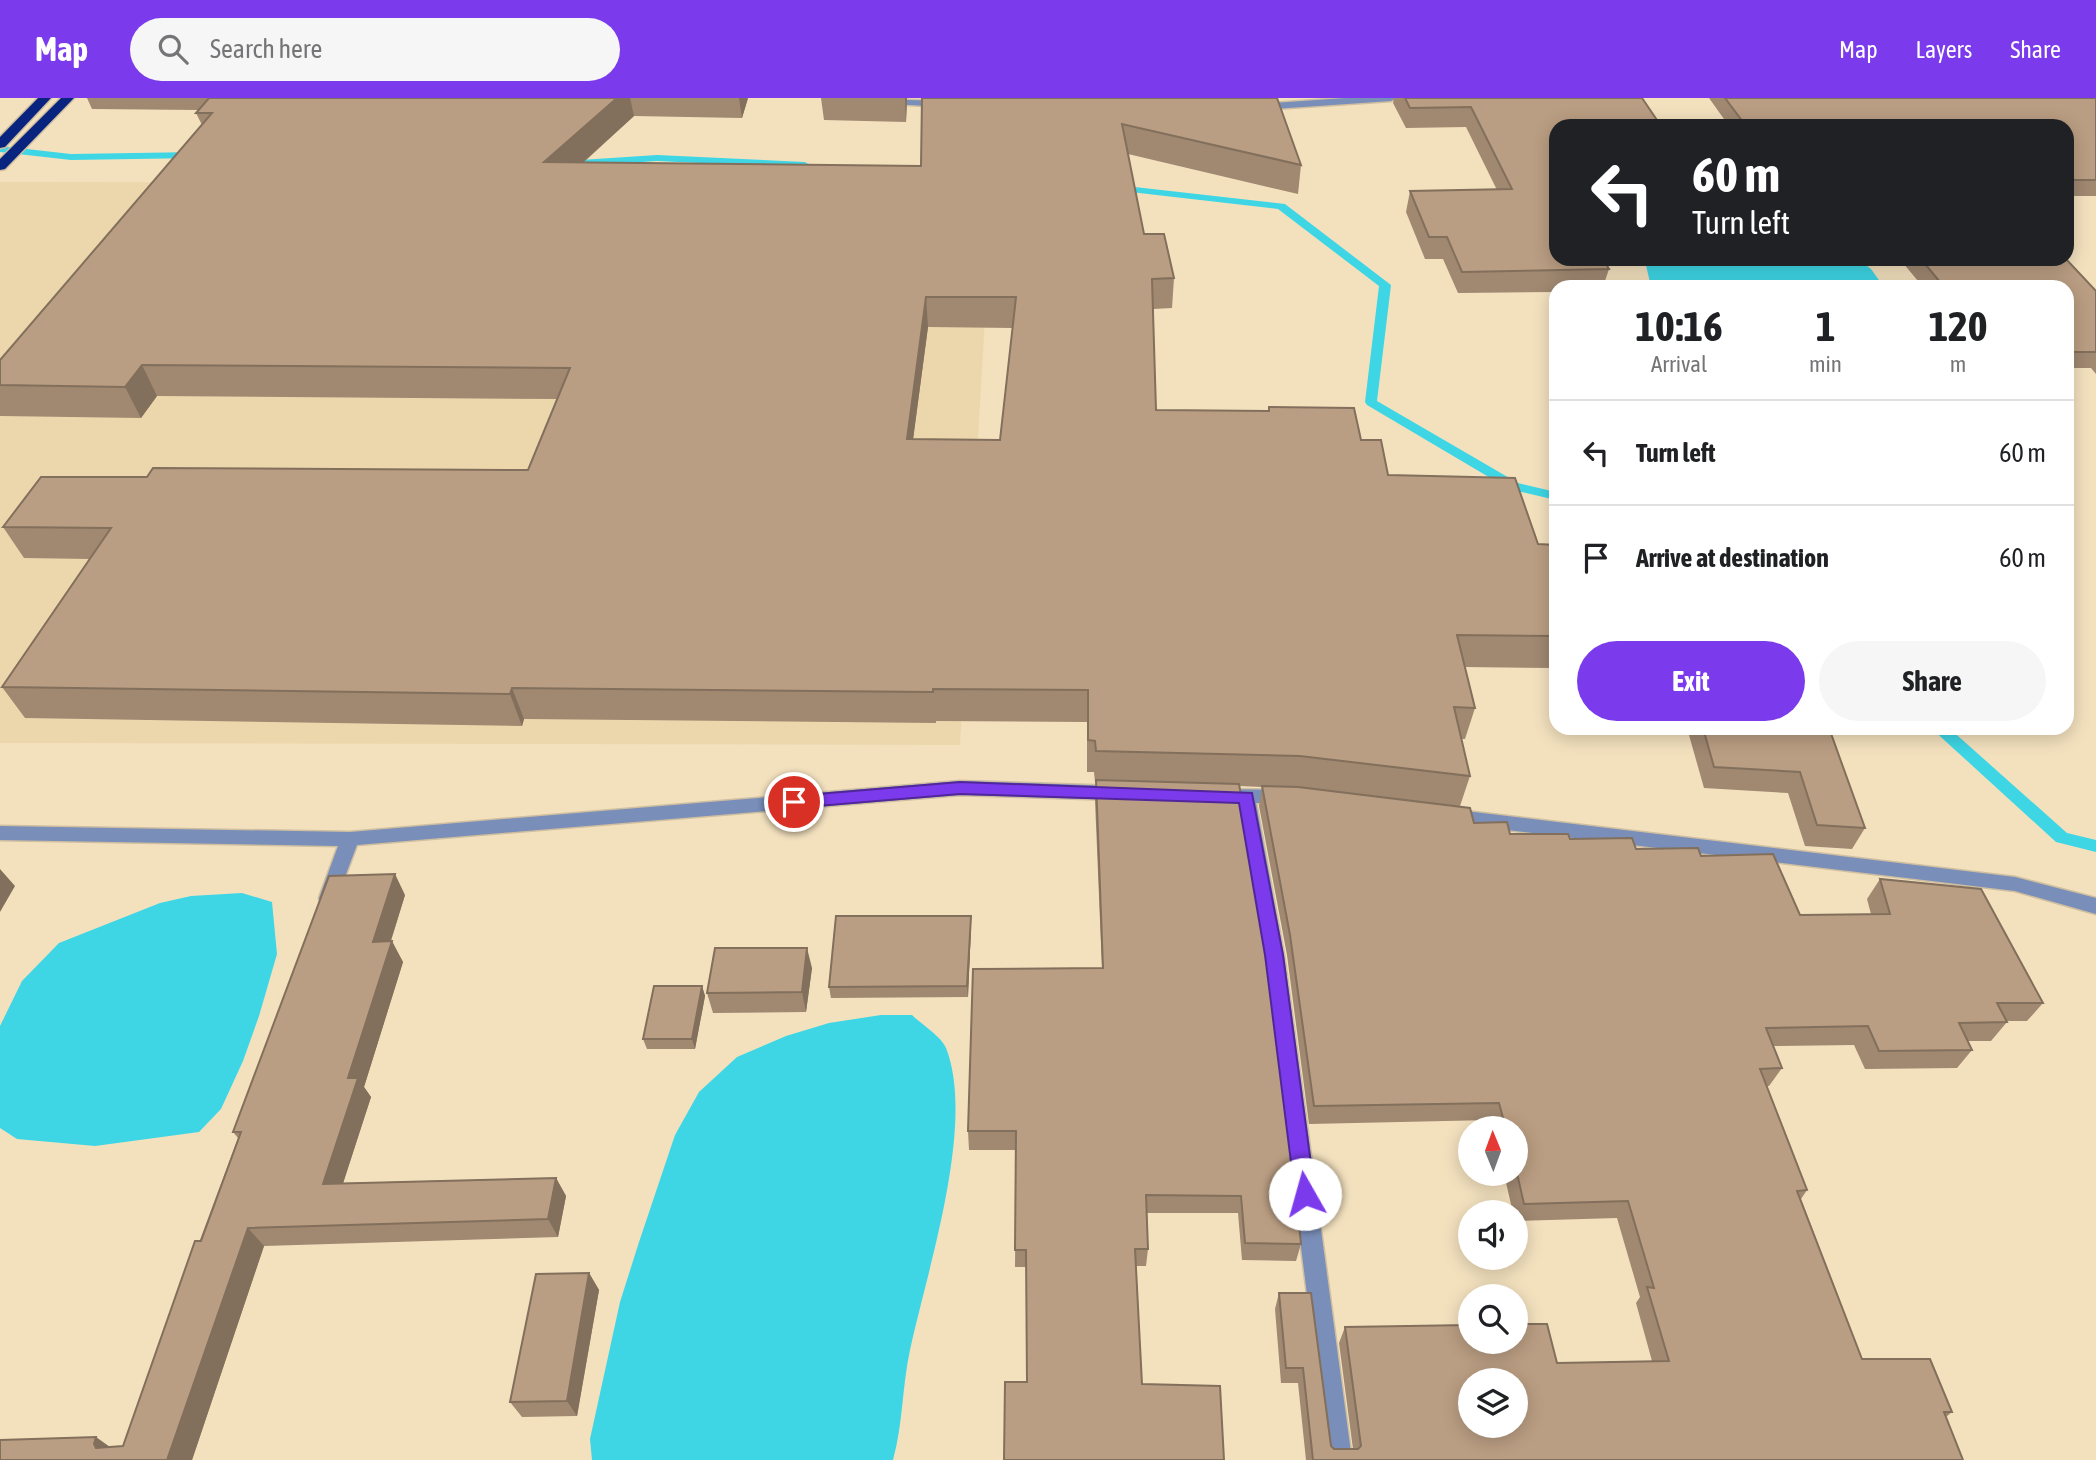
<!DOCTYPE html>
<html lang="en">
<head>
<meta charset="utf-8">
<style>
	:root { --surface:#fff; --page:#f6f6f6; --text:#202124; --muted:#757577; --line:#e0e0e0; --accent:#7c3aed }
	body { margin:0; font-family:"Asap Condensed",sans-serif; background:var(--page); color:var(--text); height:100vh; display:flex; flex-direction:column; font-size:26px; white-space:nowrap }
	* { box-sizing:border-box; margin:0 }
	p { font-size:23px; color:var(--muted) }
	.icon { flex:none; width:38px; height:38px; fill:none; stroke:currentColor; stroke-width:2; stroke-linecap:round; stroke-linejoin:round }
	.map { position:relative; flex:1; overflow:hidden }
	.side { position:absolute; left:1549px; top:182px; width:525px; height:455px; display:flex; flex-direction:column; background:var(--surface); border-radius:21px; box-shadow:0 4px 18px #0003 }
	.side>* { flex:none }
	.hud { position:absolute; left:1549px; top:21px; width:525px; height:147px; border-radius:21px; box-shadow:0 4px 18px #0003; background:#202124; color:#fff; overflow:hidden }
	.needle { width:46px; rotate:359deg }
	.tools { position:absolute; left:1458px; top:1018px; display:grid; gap:14px }
	.tools a { display:grid; place-items:center; width:70px; height:70px; border-radius:50%; background:var(--surface); box-shadow:0 4px 18px #0003; font-size:35px }
	.pin { position:absolute; display:grid; place-items:center; width:60px; height:60px; color:#fff; margin:-30px; border:4px solid #fff; border-radius:50%; box-shadow:0 2px 7px #0007 }
	.me { position:absolute; width:77px; margin:-38px; rotate:353deg; stroke-linejoin:round; filter:drop-shadow(0 0 5px #0008) }
	.turn { display:flex; align-items:center; gap:24px; height:147px; padding:0 28px; font-size:32px }
	.turn .icon { width:91px; height:91px; stroke-width:2.5 }
	.turn b { display:block; font-size:49px; line-height:60px }
	.eta { display:flex; justify-content:space-evenly; align-items:center; height:119px; text-align:center }
	.eta b { font-size:42px; font-weight:700; line-height:49px }
	.cta { display:flex; gap:14px; margin-top:auto; padding:14px 28px }
	.cta a { flex:1; height:80px; border-radius:42px; background:var(--accent); color:#fff; font-size:28px; font-weight:700; line-height:80px; text-align:center }
	.cta a+a { background:var(--page); color:var(--text) }
	ul { padding:0; list-style:none }
	li { display:flex; align-items:center; gap:21px; height:105px; padding:0 28px; border-top:2px solid var(--line) }
	li div { flex:1 }
	li b { display:block; font-size:26px }
	li em { font-style:normal }
	header { display:flex; align-items:center; gap:42px; box-sizing:border-box; height:98px; padding:0 35px; background:var(--accent); color:#fff }
	header strong { font-size:33px }
	nav { display:flex; gap:38px; margin-inline-start:auto; font-size:24px }
	.search { width:490px; height:63px; background:var(--page); display:flex; align-items:center; gap:18px; box-sizing:border-box; padding:0 24px; border-radius:38px; color:var(--muted); font-size:26px }
	.map>svg:first-child { display:block }
	.built { fill:#ecd7ad }
	.water { fill:#3ed6e5 }
	.lines { fill:none; stroke-linecap:round; stroke-linejoin:round }
	.stream { fill:#3ed6e5; fill-rule:evenodd }
	.minor-casing { stroke:#cfbfa0; stroke-width:3 }
	.highway-casing { stroke:#cfbfa0; stroke-width:3 }
	.minor { fill:#798eb9; fill-rule:evenodd }
	.highway { fill:#08247f; fill-rule:evenodd }
	.wall { fill:#a08871; fill-rule:evenodd }
	.shaded-wall { fill:#826f5c }
	.building { fill:#ba9e83; stroke:#826f5c; stroke-width:2; fill-rule:evenodd }
	.route { fill:#7c3aed; stroke:#51269a; stroke-width:2 }
</style>
</head>
<body>
<header>
<strong>Map</strong>
<div class="search"><svg class="icon" aria-label="search" viewBox="0 0 24 24"><circle cx="10" cy="10" r="6"/><path d="M15 15l6 6"/></svg>Search here</div>
<nav><a>Map</a><a>Layers</a><a>Share</a></nav>
</header>
<div class="map">
<svg width="2096" height="1362" viewBox="0 0 2096 1362">
	<rect width="100%" height="100%" fill="#f3e1be"/>
	<path class="built" d="M0,84L993,85L960,647L0,645Z"/>
	<g class="water">
		<path d="M1656,161H1858L1871,171L1884,189H1651L1646,167Z"/>
		<path d="M242,795L272,804L277,856L259,918L243,963L221,1011L199,1034L95,1048L17,1041L0,1030V928L22,883L59,845L160,805L191,798Z"/>
		<path d="M881,917H912C921,926 941,938 946,950C976,1026 927,1173 910,1252C902,1289 903,1326 893,1362H592L590,1341L620,1204L639,1144L675,1037L699,994L737,959L786,938L829,925Z"/>
	</g>
	<g class="lines">
		<g class="stream">
			<path d="M0,48L71,56L197,54L202,57L197,60L71,62L0,54Z"/>
			<path d="M657,57L805,64L810,67L805,70L657,63L565,69L560,66L565,63Z"/>
			<path d="M1117,87L1285,106L1391,187L1377,303L1518,385L1556,394V402L1509,391L1367,307L1365,304L1379,188L1278,111L1113,92V88Z"/>
			<path d="M1931,630H1949L2067,735L2096,742V754L2056,744Z"/>
		</g>
		<defs>
			<g id="minor">
				<path d="M837,0L944,3L949,6L944,9L842,3Z"/>
				<path d="M1345,0H1396L1391,3L1258,12L1253,9L1258,6Z"/>
				<path d="M960,683L1118,688L1124,690L1127,695L1124,700L1118,702L960,697L357,747L337,800L335,805L328,807L321,805L319,800L338,748L0,742V728L350,734Z"/>
				<path d="M1219,691L1282,692L1288,694L1291,699L1288,704L1256,705L1284,857L1352,1362H1328L1264,857L1238,705L1213,703L1210,698L1213,693Z"/>
				<path d="M1449,711L2015,779L2096,800V816L2015,793L1449,725L1443,723L1440,718L1443,713Z"/>
			</g>
			<g id="highway">
				<path d="M38,0H51L5,49L0,50V39Z"/>
				<path d="M61,0H74L5,71L0,72V61Z"/>
			</g>
		</defs>
		<use href="#minor" class="minor-casing"/>
		<use href="#highway" class="highway-casing"/>
		<use href="#minor" class="minor"/>
		<use href="#highway" class="highway"/>
	</g>
	<g class="wall">
		<path d="M87,0H748L742,20L634,18L583,65L921,68L922,0H1277L1301,67L1298,96L1128,56L1144,136L1174,180L1172,210L1153,211L1156,312L1268,313L1269,309L1361,342L1388,377L1538,446L1556,447V560L1553,570L1465,569L1475,610L1465,641H1461L1470,678L1460,708L1474,725L1510,736L1570,741L1636,751L1701,758L1800,817L1871,816L1867,801L1880,781L2043,905L2027,923H2007V924L1991,943H1968L1972,952L1957,970L1865,971L1854,947L1773,948L1782,970L1769,988H1767L1807,1092L1801,1101L1862,1261L1952,1314L1946,1319L1963,1362H1306L1298,1285H1281L1275,1211L1279,1195L1331,1348L1334,1351H1353L1339,1245L1345,1229L1557,1265L1652,1263L1636,1205L1640,1199L1617,1120L1516,1123V1115H1513L1504,1076H1516V1031H1493L1491,1022L1309,1026L1287,857L1259,708L1262,689L1239,688L1301,1146L1296,1163L1242,1162L1238,1115H1147L1148,1151L1146,1168H1136L1027,1284L1026,1169H1015L1016,1052H969L968,1033L1102,870L1095,703L1096,684H1095L1094,674H1087V624L936,623V625L524,621L522,628L25,620L2,589L90,461L24,460L3,429L147,379L528,372L557,301L157,298L141,320L0,318V262L202,27L196,15L198,12L92,11ZM928,229L1013,230L1000,342L913,341Z"/>
		<path d="M821,0H907L906,24L824,22Z"/>
		<path d="M1394,0H1642L1556,28V161L1609,171L1603,189H1556V194L1458,195L1443,161H1425L1406,114L1410,93L1497,92L1466,29L1406,30L1393,5Z"/>
		<path d="M1709,0H2096V98H2067V28H1729Z"/>
		<path d="M1895,161H2066L2096,193V276L2091,270H2067V189H1923L1903,165H1898Z"/>
		<path d="M1687,630H1829L1865,730L1852,751L1805,748L1788,695L1704,690Z"/>
		<path d="M405,797L391,843L403,864L364,989L371,999L343,1085L556,1080L566,1098L558,1139L264,1148L192,1362L110,1349L123,1348L238,1040L233,1034Z"/>
		<path d="M971,829L968,899L831,900L829,889Z"/>
		<path d="M812,870L806,914L713,915L707,895Z"/>
		<path d="M702,888L705,898L695,951H647L643,941Z"/>
		<path d="M589,1175L599,1192L577,1318L522,1319L510,1304Z"/>
	</g>
	<g class="shaded-wall">
		<path d="M617,0H630L634,18L551,93L544,64Z"/>
		<path d="M739,0H748L742,20Z"/>
		<path d="M905,0H907L906,24Z"/>
		<path d="M926,199L928,229L909,372L907,341Z"/>
		<path d="M142,267L157,298L141,320L125,289Z"/>
		<path d="M512,590L524,621L522,628L510,596Z"/>
		<path d="M0,771L15,788L0,814Z"/>
		<path d="M395,776L405,797L384,864L373,844Z"/>
		<path d="M971,818V829L968,899L967,888Z"/>
		<path d="M392,843L403,864L364,989L371,999L337,1104L323,1086L348,980Z"/>
		<path d="M807,850L812,870L806,914L802,894Z"/>
		<path d="M702,888L705,898L695,951L692,941Z"/>
		<path d="M556,1080L566,1098L558,1139L548,1121Z"/>
		<path d="M248,1130L264,1148L192,1362H167Z"/>
		<path d="M589,1175L599,1192L577,1318L567,1303Z"/>
		<path d="M96,1339L117,1354L96,1350L94,1346Z"/>
	</g>
	<g class="building">
		<path d="M209,0H617L544,64L921,68L922,0H1277L1301,67L1122,26L1144,136H1164L1174,180L1152,181L1156,312L1269,313V309L1354,310L1361,342H1381L1388,377L1515,380L1538,446L1556,447V498H1551L1556,513V538L1457,537L1475,610L1454,609L1470,678L1300,658L1096,653L1095,643L1088,642V592L933,591V594L512,590L510,596L2,589L111,430L3,429L41,379H147L153,370L528,372L570,270L142,267L125,289L0,287V262L212,15H196ZM926,199H1016L1000,342L907,341Z"/>
		<path d="M1405,0H1642L1661,28H1556V161H1603L1609,171L1462,174L1447,139H1429L1410,93L1512,91L1471,9L1410,10Z"/>
		<path d="M1725,0H2096V82H2067V28H1746Z"/>
		<path d="M1921,161H2066L2096,193V254H2067V189H1944Z"/>
		<path d="M1703,630H1829L1865,730L1817,727L1800,674L1714,669Z"/>
		<path d="M1096,682L1239,686L1265,837L1287,1008L1301,1146L1245,1145L1241,1098L1146,1097L1148,1151H1135L1142,1286L1220,1288L1224,1362H1004L1005,1284H1027L1026,1152H1015L1016,1033H968L973,871L1103,870Z"/>
		<path d="M1262,688L1298,689L1470,710L1474,725L1507,724L1510,736H1568L1570,741L1632,740L1636,751L1698,750L1701,758L1773,756L1800,817L1890,816L1880,781L1981,791L2043,905H1997L2007,924L1959,925L1972,952L1879,953L1868,928L1766,930L1782,970L1760,971L1807,1092L1797,1093L1862,1261H1930L1952,1314H1944L1963,1362H1313L1303,1270H1286L1279,1195H1311L1331,1348L1334,1351H1358L1361,1348L1345,1229L1470,1227V1244H1516V1226H1547L1557,1265L1669,1263L1647,1189L1654,1190L1628,1103L1524,1106L1516,1071V1031H1506L1499,1005L1314,1008L1290,837ZM1470,1283H1516V1328H1470Z"/>
		<path d="M395,776L373,844L392,843L348,980H358L323,1086L556,1080L548,1121L248,1130L167,1362H0V1342L96,1339L94,1346L96,1350L123,1348L195,1143H201L241,1034H233L329,778Z"/>
		<path d="M836,818H971L967,888L829,889Z"/>
		<path d="M715,850H807L802,894L707,895Z"/>
		<path d="M654,888H702L692,941H643Z"/>
		<path d="M589,1175L567,1303L510,1304L536,1176Z"/>
	</g>
	<path class="route" d="M960,684L1252,695L1283,857L1315,1096L1312,1103L1305,1106L1298,1103L1295,1096L1265,857L1239,705L960,696L794,710L786,704L794,698Z"/>
</svg>
<div class="tools">
<a><svg class="needle" viewBox="-14 -14 28 28"><path d="M0-13l5 13h-10z" fill="#e53935"/><path d="M0 13l5-13h-10z" fill="#757577"/></svg></a>
<a><svg class="icon" aria-label="sound" viewBox="0 0 24 24"><path d="M4 9h4l5-4v14l-5-4H4zM17 9q2 3 0 6"/></svg></a>
<a><svg class="icon" aria-label="search" viewBox="0 0 24 24"><circle cx="10" cy="10" r="6"/><path d="M15 15l6 6"/></svg></a>
<a><svg class="icon" aria-label="layers" viewBox="0 0 24 24"><path d="M12 4l9 5-9 5-9-5zM3 14l9 5 9-5"/></svg></a>
</div>
<div class="pin" style="left:794px;top:704px;background:#d93025"><svg class="icon" aria-label="arrive" viewBox="0 0 24 24"><path d="M6 21V4h12l-3 4 3 4H6"/></svg></div>
<svg class="me" style="left:1305px;top:1096px" viewBox="-20 -20 40 40"><circle r="19" fill="#fff"/><path d="M0-13L10 11 0 6-10 11z" fill="#7c3aed"/></svg>
<div class="hud">
<div class="turn"><svg class="icon" aria-label="left" viewBox="0 0 24 24"><path d="M17 20v-9H6M10 6l-5 5 5 5"/></svg><div><b>60 m</b>Turn left</div></div>
</div>
<section class="side">
<div class="eta">
<div><b>10:16</b><p>Arrival</p></div>
<div><b>1</b><p>min</p></div>
<div><b>120</b><p>m</p></div>
</div>
<ul>
<li><svg class="icon" aria-label="left" viewBox="0 0 24 24"><path d="M17 20v-9H6M10 6l-5 5 5 5"/></svg><div><b>Turn left</b></div><em>60 m</em></li>
<li><svg class="icon" aria-label="arrive" viewBox="0 0 24 24"><path d="M6 21V4h12l-3 4 3 4H6"/></svg><div><b>Arrive at destination</b></div><em>60 m</em></li>
</ul>
<div class="cta"><a>Exit</a><a>Share</a></div>
</section>
</div>
</body>
</html>
